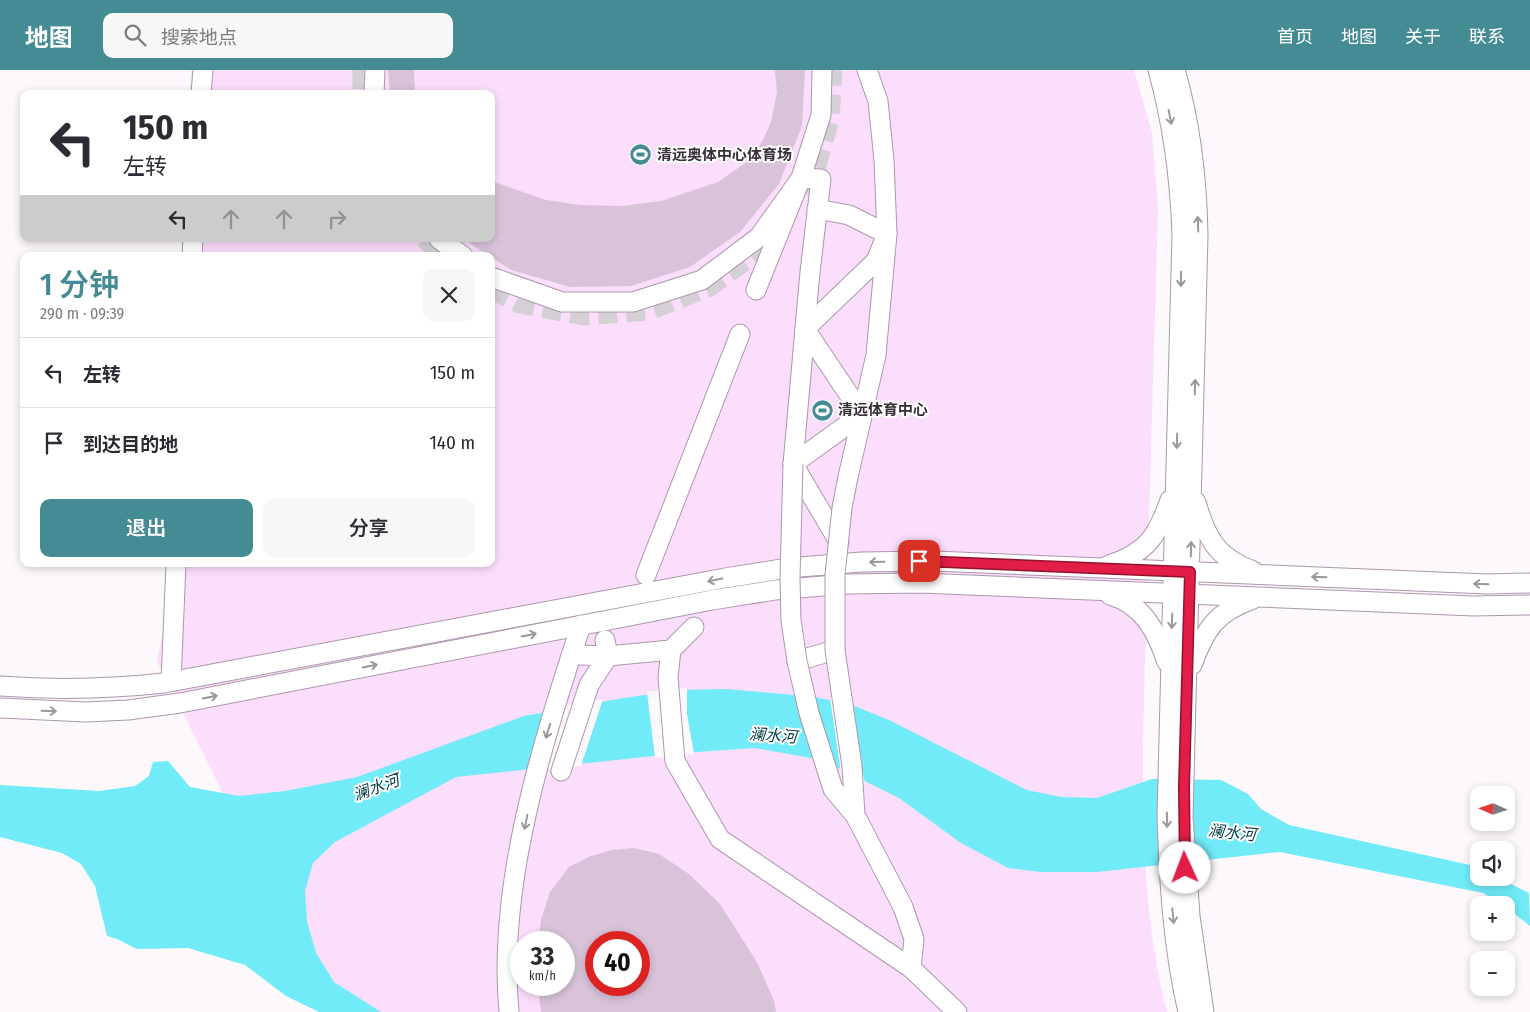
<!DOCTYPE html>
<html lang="zh">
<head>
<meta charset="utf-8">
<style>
	:root { --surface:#fff; --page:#f7f7f7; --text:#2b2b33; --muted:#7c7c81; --line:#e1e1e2; --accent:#448b93 }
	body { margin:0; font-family:"Fira Sans Condensed","Noto Sans SC",sans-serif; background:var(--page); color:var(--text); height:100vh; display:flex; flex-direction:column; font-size:19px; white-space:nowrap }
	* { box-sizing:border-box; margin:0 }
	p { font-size:16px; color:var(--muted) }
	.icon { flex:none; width:28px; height:28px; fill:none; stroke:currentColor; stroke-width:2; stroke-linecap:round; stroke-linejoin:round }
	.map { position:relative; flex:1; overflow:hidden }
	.sheet { position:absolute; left:20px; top:182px; width:475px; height:315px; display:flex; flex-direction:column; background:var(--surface); border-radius:10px; box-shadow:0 2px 8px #0003 }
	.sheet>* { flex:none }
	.guide { position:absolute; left:20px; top:20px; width:475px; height:152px; border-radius:10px; box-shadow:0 2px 8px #0003; background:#fff; color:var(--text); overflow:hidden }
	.needle { width:32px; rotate:273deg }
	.tools { position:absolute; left:1470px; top:716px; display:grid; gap:10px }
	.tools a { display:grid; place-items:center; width:45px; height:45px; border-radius:10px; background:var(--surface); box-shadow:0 2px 8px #0003; font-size:25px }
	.speed { position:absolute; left:510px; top:861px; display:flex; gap:10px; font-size:25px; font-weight:700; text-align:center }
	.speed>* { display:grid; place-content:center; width:65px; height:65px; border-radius:50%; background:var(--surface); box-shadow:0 2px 8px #0003; line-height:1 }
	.speed small { font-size:12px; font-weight:400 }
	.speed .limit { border:8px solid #d22; background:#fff; color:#111 }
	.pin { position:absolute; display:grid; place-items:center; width:42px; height:42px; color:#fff; margin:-21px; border-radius:10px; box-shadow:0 2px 8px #0006 }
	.me { position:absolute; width:55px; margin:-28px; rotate:358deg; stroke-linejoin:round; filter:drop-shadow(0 0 4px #0008) }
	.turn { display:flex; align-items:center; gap:18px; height:105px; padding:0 20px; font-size:22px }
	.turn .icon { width:65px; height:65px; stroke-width:2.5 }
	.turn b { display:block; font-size:35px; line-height:42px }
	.lanes { display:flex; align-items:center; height:48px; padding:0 20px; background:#0003; justify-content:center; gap:25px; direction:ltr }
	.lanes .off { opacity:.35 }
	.round { display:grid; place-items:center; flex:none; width:52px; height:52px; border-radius:10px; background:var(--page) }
	.head { display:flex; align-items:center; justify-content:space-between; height:85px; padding:0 20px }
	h1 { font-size:30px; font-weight:600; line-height:38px; color:var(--accent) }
	.button { display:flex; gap:10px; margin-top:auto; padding:10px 20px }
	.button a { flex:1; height:58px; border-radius:10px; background:var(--accent); color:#fff; font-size:20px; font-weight:600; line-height:58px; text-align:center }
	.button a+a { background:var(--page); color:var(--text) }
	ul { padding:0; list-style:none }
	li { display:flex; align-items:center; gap:15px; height:70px; padding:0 20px; border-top:1px solid var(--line) }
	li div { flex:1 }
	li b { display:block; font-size:19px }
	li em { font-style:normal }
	header { display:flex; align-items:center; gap:30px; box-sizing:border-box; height:70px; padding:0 25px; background:var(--accent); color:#fff }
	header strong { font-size:24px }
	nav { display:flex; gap:28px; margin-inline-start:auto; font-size:18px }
	.search { width:350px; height:45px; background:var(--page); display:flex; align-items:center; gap:12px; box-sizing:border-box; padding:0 18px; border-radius:10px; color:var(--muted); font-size:19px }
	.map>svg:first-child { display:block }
	.green { fill:#fbdefb; fill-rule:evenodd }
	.water { fill:#71ebf8 }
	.pier { fill:#fcf8fc }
	.building { fill:#d8c3d9; fill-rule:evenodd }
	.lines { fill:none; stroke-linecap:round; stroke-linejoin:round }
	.minor-tunnel { stroke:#d5d0d5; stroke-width:19; stroke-dasharray:19 9; stroke-linecap:butt }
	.minor-casing { stroke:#ac97ac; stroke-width:21 }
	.minor { stroke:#fff; stroke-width:19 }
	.minor-bridge-casing { stroke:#ac97ac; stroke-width:21; stroke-linecap:butt }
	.minor-bridge { stroke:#fff; stroke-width:19 }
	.oneway { stroke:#9b979b }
	.route-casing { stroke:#92132f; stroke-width:12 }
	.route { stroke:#e11d48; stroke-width:9 }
	.labels { text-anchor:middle; stroke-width:4; stroke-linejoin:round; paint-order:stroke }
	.poi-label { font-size:15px; font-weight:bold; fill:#372f37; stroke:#fff; text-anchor:start }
	.water-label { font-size:16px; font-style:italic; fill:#003d43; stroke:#fff }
</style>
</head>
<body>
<header>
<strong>地图</strong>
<div class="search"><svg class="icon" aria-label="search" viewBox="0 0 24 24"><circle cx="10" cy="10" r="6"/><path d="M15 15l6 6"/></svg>搜索地点</div>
<nav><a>首页</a><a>地图</a><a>关于</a><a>联系</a></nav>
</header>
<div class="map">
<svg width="1530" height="942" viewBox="0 0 1530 942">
	<rect width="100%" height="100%" fill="#fcf8fc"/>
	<path class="green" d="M191,0H1134L1152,63L1158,139C1154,276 1150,414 1146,551C1143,679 1135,817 1167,942H336L319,915L157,591L163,562L167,494H491V186H182L183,169H491V24H190ZM521,872H564V915H521ZM596,872H639V915H596Z"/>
	<path class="water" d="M725,619L807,626L847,633L889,650L1027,720L1061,727L1097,728L1152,709L1221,710L1248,724L1261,739L1289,755L1479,797V808H1499L1529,823L1530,856L1506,837V835H1502L1483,823L1280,782L1097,802H1041L1008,798L961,773L899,728L822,690L755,678L682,683L456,707L335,772L313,793L305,821L307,851L316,883L334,912L381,942H319L286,926L245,895L188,878L137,879L117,869L107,866L95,816L81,794L62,783L0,767V715L99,721L135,716L149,706L153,692L168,691L190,717L239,726L285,721L357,707L524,646L624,628L677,620Z"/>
	<g class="pier">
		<path d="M677,618H687V644L694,684L655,688L647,622Z"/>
		<path d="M830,628L848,631L865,714L841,703Z"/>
		<path d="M603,629L581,696L528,702L548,639Z"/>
	</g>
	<g class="building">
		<path d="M388,0H414L415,24H390Z"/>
		<path d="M775,0H805L802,56L779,114L740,162L690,197L631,216L570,217L511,200L463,169H491V111L546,130L580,135L622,136L661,131L718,112L748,91L762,72L771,52L777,22Z"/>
		<path d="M634,778L659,784L689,804L720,834L758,894L774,931L776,942H541L538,915H564V872H538L541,850L550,822L569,797L591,786L612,780ZM596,872H639V915H596Z"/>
	</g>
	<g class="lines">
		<g class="minor-tunnel">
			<path d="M362,0V24"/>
			<path d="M803,122L817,96L830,49L833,0"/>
			<path d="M424,169L443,186"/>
			<path d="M491,219L520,234L584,246L649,241L710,217L763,178L779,159"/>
		</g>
		<defs>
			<g id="minor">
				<path d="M1158,0C1173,54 1180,108 1182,164L1167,746C1169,811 1173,878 1188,942"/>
				<path d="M1175,0C1191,54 1197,109 1198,165L1183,747L1190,846L1204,942"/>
				<path d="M201,24L203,0"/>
				<path d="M374,24L375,0"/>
				<path d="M439,169L463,186"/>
				<path d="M192,186L193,169"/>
				<path d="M491,207L562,232H633L702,210L759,167L801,108L821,45L822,0"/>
				<path d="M756,220L801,108L821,109L810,202L793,394L839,472"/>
				<path d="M793,394L862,344L805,259L876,191L887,164L849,145L817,139"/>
				<path d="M848,407L876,285L887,164L884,90L878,31L867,0"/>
				<path d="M1196,432C1206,468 1217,488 1253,501"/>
				<path d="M1109,495C1147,483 1158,465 1170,430"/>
				<path d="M646,505L740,264"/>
				<path d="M1110,525C1143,534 1157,562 1167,592"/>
				<path d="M671,580L668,607L675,691L720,769L911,898L957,942"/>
				<path d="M580,585L608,586L671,580L694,557"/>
				<path d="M797,591L835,580"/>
				<path d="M1192,595C1205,559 1216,542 1253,529"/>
				<path d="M171,611L176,494"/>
				<path d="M0,616C55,620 109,619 164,613L725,508L788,498L861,492L934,491L1487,514L1530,513"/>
				<path d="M0,638L86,642L128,640L180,633L712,530L775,520L847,514L921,513L1474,536L1530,535"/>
				<path d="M561,701L589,615L608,586L605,570"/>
				<path d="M855,745L903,837L914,869L911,898"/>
				<path d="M509,942C497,815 542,675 581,555"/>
			</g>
		</defs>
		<use href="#minor" class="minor-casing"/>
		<use href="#minor" class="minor"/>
		<defs>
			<g id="minor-bridge">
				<path d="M793,394L790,508L791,550L797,591L809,643L833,719L855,745"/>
				<path d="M848,407L842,438L835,505V580L852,696L855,745"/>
			</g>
		</defs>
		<use href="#minor-bridge" class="minor-bridge-casing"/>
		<use href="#minor-bridge" class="minor-bridge"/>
	</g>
	<defs><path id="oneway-shaft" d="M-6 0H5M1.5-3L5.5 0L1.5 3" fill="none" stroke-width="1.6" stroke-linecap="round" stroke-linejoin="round" transform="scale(1.25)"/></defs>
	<g class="oneway">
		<use href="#oneway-shaft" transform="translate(1170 47) rotate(79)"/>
		<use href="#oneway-shaft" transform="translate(1198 154) rotate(-92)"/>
		<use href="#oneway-shaft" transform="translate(1181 209) rotate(91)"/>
		<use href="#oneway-shaft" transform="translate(1195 317) rotate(-89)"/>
		<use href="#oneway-shaft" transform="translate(1177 371) rotate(91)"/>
		<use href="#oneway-shaft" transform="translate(1191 479) rotate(-89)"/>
		<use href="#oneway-shaft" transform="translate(877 492) rotate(179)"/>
		<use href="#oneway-shaft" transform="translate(1319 507) rotate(-178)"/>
		<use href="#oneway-shaft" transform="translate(715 510) rotate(169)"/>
		<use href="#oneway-shaft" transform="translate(1481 514) rotate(-178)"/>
		<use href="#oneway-shaft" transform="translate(1172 551) rotate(92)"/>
		<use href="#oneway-shaft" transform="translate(529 565) rotate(-11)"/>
		<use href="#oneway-shaft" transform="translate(370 596) rotate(-11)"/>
		<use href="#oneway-shaft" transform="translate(210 627) rotate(-11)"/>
		<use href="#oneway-shaft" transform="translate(49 641) rotate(2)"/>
		<use href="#oneway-shaft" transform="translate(548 661) rotate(107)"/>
		<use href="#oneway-shaft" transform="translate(1167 750) rotate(89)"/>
		<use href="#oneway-shaft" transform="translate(526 752) rotate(101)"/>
		<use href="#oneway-shaft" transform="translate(1173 846) rotate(84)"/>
	</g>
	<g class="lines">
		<defs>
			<path id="route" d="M919,491L1190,502L1184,717L1185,798"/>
		</defs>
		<use href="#route" class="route-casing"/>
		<use href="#route" class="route"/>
	</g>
	<defs>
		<symbol id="stadium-disc" viewBox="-11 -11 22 22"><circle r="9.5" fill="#448b93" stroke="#fff"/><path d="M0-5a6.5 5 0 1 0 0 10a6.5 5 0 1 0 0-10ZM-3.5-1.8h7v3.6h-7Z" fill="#fff"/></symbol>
	</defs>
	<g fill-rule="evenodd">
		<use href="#stadium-disc" x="628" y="72" width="25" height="25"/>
		<use href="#stadium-disc" x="810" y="328" width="25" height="25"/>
	</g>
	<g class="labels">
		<g class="poi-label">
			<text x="657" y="90">清远奥体中心体育场</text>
			<text x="838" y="345">清远体育中心</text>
		</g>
		<g class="water-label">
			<text transform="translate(773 665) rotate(4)" y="6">澜水河</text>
			<text transform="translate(376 717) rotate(-20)" y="6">澜水河</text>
			<text transform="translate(1232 762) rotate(6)" y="6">澜水河</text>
		</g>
	</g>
</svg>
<div class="tools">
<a><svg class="needle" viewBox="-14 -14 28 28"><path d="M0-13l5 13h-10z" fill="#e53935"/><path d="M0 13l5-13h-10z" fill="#7c7c81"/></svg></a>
<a><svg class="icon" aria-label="sound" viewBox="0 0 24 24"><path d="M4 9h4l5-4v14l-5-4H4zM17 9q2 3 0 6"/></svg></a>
<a>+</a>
<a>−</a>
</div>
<div class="speed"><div>33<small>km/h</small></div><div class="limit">40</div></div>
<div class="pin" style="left:919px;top:491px;background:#d93025"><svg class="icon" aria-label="arrive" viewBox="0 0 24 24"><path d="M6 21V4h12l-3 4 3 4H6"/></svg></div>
<svg class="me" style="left:1185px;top:798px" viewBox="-20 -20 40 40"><circle r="19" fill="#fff"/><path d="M0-13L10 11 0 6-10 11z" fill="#e11d48"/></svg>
<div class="guide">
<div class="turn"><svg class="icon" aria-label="left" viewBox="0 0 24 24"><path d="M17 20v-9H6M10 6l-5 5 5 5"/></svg><div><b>150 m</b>左转</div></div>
<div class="lanes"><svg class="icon" aria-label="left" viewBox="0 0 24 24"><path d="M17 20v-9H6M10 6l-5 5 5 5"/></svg><svg class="icon off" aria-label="ahead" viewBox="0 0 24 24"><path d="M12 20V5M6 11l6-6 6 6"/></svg><svg class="icon off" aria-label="ahead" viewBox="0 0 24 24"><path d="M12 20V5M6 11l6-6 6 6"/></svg><svg class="icon off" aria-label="right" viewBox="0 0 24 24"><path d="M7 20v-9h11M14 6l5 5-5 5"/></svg></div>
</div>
<section class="sheet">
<div class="head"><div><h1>1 分钟</h1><p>290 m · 09:39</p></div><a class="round"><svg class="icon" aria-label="close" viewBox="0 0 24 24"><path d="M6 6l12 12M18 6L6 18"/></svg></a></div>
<ul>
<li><svg class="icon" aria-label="left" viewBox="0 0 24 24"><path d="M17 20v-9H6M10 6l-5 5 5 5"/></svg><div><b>左转</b></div><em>150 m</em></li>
<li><svg class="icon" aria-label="arrive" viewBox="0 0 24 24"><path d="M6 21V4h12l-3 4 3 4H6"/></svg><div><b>到达目的地</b></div><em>140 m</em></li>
</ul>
<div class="button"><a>退出</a><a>分享</a></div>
</section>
</div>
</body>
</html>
